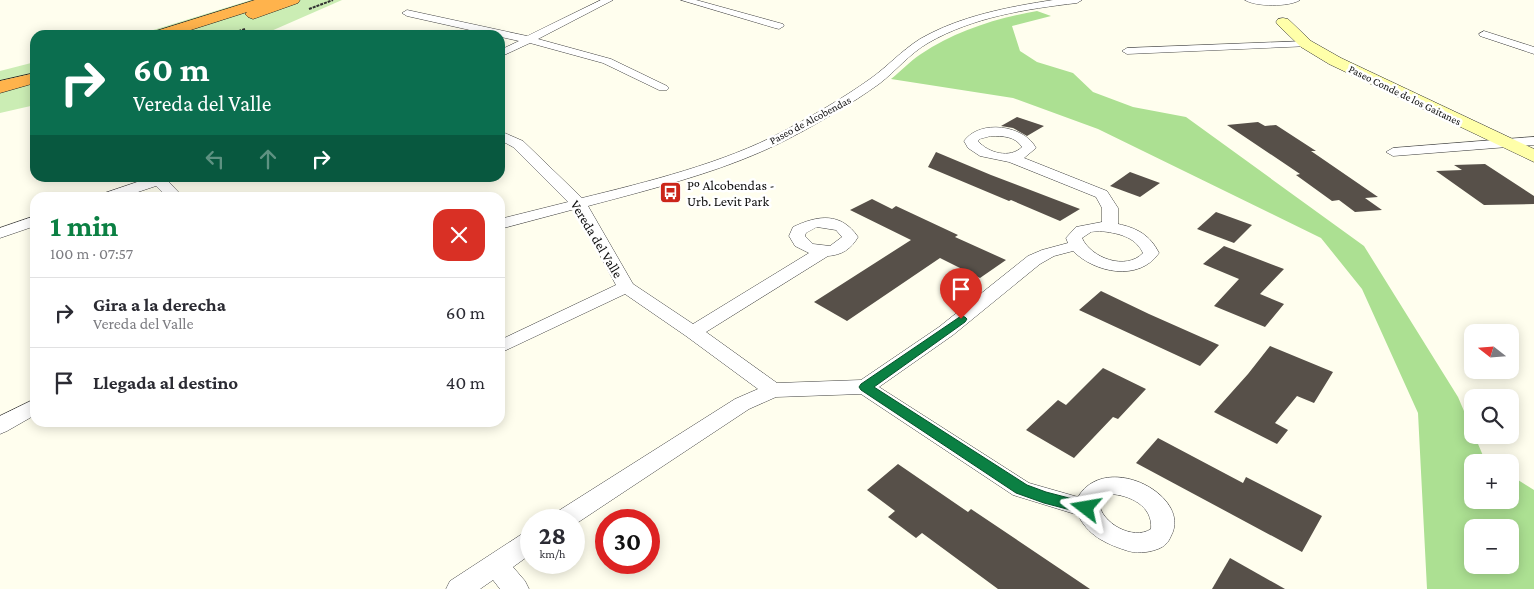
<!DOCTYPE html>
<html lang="es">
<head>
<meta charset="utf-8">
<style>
	:root { --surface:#fff; --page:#f2f2f3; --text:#2b2b33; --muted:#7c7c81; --line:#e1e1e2; --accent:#0b8043 }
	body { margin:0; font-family:"Crimson Pro",serif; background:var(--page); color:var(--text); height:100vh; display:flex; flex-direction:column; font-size:19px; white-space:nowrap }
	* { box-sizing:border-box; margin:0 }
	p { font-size:16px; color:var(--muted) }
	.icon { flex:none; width:28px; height:28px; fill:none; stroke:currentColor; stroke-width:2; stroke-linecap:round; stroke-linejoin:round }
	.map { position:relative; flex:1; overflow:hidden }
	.sheet { position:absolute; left:30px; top:192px; width:475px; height:235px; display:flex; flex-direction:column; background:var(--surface); border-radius:15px; box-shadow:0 2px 12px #0003 }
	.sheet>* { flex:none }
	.guide { position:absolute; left:30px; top:30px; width:475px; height:152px; border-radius:15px; box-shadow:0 2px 12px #0003; background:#0b6e4f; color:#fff; overflow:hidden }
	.needle { width:32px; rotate:287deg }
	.buttons { position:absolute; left:1464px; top:324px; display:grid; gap:10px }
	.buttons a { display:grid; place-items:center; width:55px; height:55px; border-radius:10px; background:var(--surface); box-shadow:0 2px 12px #0003; font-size:25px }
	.speed { position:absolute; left:520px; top:509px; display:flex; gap:10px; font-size:25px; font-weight:700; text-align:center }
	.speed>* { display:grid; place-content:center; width:65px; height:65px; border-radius:50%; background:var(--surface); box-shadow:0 2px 12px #0003; line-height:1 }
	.speed small { font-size:12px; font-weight:400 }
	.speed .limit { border:8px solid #d22; background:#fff; color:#111 }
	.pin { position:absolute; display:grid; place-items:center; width:42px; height:42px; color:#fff; margin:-51px -21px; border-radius:50% 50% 50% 0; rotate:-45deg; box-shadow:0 0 5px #0007 }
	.pin .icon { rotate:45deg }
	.me { position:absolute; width:55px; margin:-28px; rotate:284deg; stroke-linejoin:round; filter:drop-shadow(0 0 4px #0008) }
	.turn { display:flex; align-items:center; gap:18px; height:105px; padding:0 20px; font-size:22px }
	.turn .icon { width:65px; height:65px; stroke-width:2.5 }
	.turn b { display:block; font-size:35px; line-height:42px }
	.lanes { display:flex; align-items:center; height:48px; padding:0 20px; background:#0003; justify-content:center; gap:25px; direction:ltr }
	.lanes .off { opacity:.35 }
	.round { display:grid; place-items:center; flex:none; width:52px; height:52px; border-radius:15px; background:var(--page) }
	.overview { display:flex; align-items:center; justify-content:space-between; height:85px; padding:0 20px }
	h1 { font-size:30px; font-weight:700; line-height:38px; color:var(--accent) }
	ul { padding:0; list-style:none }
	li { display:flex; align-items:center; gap:15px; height:70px; padding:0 20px; border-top:1px solid var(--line) }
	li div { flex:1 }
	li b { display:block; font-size:19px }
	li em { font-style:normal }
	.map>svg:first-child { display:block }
	.green { fill:#cbedb4 }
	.forest { fill:#ace092; fill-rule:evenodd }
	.building { fill:#575049 }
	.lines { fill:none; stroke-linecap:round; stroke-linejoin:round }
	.street-casing { stroke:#414141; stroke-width:1 }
	.secondary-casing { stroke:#303030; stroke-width:1 }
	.highway-casing { stroke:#1f1f1f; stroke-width:1 }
	.path { stroke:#303030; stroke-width:2; stroke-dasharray:3 1; stroke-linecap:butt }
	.street { fill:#fff; fill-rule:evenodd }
	.secondary { fill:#ffffa9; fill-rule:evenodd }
	.highway { fill:#ffb34c; fill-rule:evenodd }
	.route { fill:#0b8043; stroke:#07532c }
	.labels { text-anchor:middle; stroke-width:5; stroke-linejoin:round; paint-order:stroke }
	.far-street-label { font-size:11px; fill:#0e0e0e; stroke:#fff }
	.poi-label { font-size:14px; fill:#0e0e0e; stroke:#fff; text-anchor:start }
	.street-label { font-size:14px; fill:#0e0e0e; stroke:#fff }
</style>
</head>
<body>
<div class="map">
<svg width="1534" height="589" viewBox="0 0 1534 589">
	<rect width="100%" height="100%" fill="#fffeee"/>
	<g class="green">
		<path d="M251,0H342L262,35H137Z"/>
		<path d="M35,62V105L0,113V71Z"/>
	</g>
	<path class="forest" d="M1037,11L1051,16L1012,26L1020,51L1037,62L1073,73L1093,92L1133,107L1186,117L1364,246L1458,397L1484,458L1491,462H1472V500H1510V475L1534,490V589H1427L1418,413L1362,289L1321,238L1098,129L1013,98L891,79C901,71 910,61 921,54C955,31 996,18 1037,11ZM1472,528H1510V565H1472Z"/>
	<g class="building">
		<path d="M1017,117L1044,126L1027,136L1013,128L1001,126Z"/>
		<path d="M1258,122L1265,126L1276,125L1316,151H1311L1378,197L1365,198L1382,210L1355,212L1339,200L1332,201L1296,175L1300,174L1227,125Z"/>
		<path d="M936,152L991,175L1080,209L1060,221L1011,200L1009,201L928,167Z"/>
		<path d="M1485,164L1534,196V204L1484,205L1436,171L1462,170L1454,165Z"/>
		<path d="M1130,172L1160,183L1140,197L1110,186Z"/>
		<path d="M872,199L892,209L896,206L958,235L955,237L1006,260L980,278L940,258L847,321L814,302L911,240L850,210Z"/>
		<path d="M1216,212L1252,225L1234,243L1197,229Z"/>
		<path d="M1224,246L1284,269L1260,294L1284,304L1265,327L1214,306L1239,279L1203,264Z"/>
		<path d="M1101,291L1149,314L1219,345L1200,366L1079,310Z"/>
		<path d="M1270,346L1333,372L1314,403L1297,396L1275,423L1288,430L1277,444L1214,412L1248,374Z"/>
		<path d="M1103,368L1146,389L1118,419L1113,417L1074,458L1026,430L1058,400L1066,405Z"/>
		<path d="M1158,438L1243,483L1246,477L1322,516L1302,552L1136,463Z"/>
		<path d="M898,464L968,512L971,509L1090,589H998L922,533L916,538L888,517L895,511L867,490Z"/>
		<path d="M1230,558L1285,589H1212Z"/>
	</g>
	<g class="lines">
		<defs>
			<g id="street">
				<path d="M601,0H613L538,39L611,59L667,86L669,88L667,90H659L603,63L530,43L500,57V50L519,41L407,16L402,13L407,10L527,36Z"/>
				<path d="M681,0H696L783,24L784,26L779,29L775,28Z"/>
				<path d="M1053,0H1082L1077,3C1026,9 973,17 928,43C909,54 896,71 879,84C851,104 819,123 788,139C726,171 655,188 588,206L633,284L693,324L809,253L795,246L789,236L793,227C818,215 841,212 858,237C851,249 842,255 828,256L706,332L777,383L861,380L939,327L1028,256L1042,250L1068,243L1066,238L1076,227L1102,222V208L1096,197L1009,162L980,156L968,148L964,141C980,119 1024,125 1036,148L1024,158L1107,191L1118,208V224C1137,228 1150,235 1159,253C1139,282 1095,273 1073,251L1054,256L1040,264L953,335L879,387L1029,483L1078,497C1106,450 1193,496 1171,536C1168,543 1165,546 1158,549C1147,553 1136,554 1125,550C1104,543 1088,535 1078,515L1013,495L861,394L776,397L749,409L574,525V520H551L555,513L735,399L758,389L686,336L625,294L500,353V340L616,285L575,209L500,229V219L568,202L513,147L500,140V131L523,141L582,198C647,182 724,163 782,132C812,116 842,99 870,79C887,67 901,51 920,39C960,16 1008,7 1053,0ZM991,136C1003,136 1015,136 1022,147C1010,159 988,153 978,141L980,139ZM817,227L836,230L842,237L830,246L813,244L805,236L806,233ZM1100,231C1117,233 1135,236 1143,253C1126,271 1091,258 1082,238L1091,232ZM1110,494C1130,495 1153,506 1151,529C1133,541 1101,523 1099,503Z"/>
				<path d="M1245,0H1300C1290,7 1255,7 1245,0Z"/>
				<path d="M1484,31L1534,47V54L1480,36L1479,34Z"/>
				<path d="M1306,41L1310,42L1311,44L1310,46L1127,54L1122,51L1127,48Z"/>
				<path d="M1534,137V145L1393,156L1386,152L1393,148Z"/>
				<path d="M149,178H171L168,181L184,198H168L156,186L120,198H97L99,195Z"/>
				<path d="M35,216V226L0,238V228Z"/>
				<path d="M35,399V415L7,431L0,434V416Z"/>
				<path d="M531,531V554L513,567L525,581L529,589H500L493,580L480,589H446L450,581L522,534Z"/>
			</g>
			<path id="secondary" d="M1283,18L1288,19L1311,41L1341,58L1534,149V162L1329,64L1301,47L1278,25L1276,22L1278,19Z"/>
			<g id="highway">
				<path d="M255,0H300L298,3L253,19L248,17L245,14L247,12L175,35H151L153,32Z"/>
				<path d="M35,73V83L0,93V81Z"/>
			</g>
		</defs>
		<use href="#street" class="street-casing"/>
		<use href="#secondary" class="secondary-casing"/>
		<use href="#highway" class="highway-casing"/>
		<g class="path">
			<path d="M309,9L333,0"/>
			<path d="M227,35L245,29"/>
		</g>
		<use href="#street" class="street"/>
		<use href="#secondary" class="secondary"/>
		<use href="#highway" class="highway"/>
	</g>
	<path class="route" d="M961,316L965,317L967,319L965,322L874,387L1027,485L1046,492L1092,504L1094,508L1092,512L1086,514L1044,503L1016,493L861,390L859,387L861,384Z"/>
	<defs>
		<symbol id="bus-square" viewBox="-11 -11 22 22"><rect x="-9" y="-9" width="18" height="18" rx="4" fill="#cb2519" stroke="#fff"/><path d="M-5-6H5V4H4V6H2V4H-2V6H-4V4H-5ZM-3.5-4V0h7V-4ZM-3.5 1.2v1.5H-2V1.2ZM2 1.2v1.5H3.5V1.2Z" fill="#fff"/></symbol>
	</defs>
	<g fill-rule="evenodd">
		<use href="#bus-square" x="658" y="180" width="25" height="25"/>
	</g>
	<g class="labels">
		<g class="far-street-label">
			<text transform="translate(1405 95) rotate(26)" y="4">Paseo Conde de los Gaitanes</text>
			<text transform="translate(810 120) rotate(-28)" y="4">Paseo de Alcobendas</text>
		</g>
		<g class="poi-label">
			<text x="687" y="190">Pº Alcobendas -<tspan x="687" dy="16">Urb. Levit Park</tspan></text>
		</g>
		<g class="street-label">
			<text transform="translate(597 239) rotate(59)" y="5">Vereda del Valle</text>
		</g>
	</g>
</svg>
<div class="buttons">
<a><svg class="needle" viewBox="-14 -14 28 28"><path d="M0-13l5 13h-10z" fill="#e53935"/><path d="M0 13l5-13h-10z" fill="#7c7c81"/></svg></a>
<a><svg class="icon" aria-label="search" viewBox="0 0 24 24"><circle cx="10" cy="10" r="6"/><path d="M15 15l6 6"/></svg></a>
<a>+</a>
<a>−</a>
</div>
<div class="speed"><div>28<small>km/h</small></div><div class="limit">30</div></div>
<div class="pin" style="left:961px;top:319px;background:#d93025"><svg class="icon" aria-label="arrive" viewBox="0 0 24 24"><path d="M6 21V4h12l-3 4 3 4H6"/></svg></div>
<svg class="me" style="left:1086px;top:508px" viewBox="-20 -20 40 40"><path d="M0-17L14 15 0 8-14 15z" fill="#0b8043" stroke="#fff" stroke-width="4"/></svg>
<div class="guide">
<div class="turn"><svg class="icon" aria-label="right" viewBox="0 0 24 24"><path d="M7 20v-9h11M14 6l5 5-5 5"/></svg><div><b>60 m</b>Vereda del Valle</div></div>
<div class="lanes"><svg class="icon off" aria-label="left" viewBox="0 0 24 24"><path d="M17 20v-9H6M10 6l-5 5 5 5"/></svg><svg class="icon off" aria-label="ahead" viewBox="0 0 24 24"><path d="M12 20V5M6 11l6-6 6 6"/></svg><svg class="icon" aria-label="right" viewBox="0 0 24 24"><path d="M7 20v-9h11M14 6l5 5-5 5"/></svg></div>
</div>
<section class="sheet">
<div class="overview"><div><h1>1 min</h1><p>100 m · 07:57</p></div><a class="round" style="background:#d93025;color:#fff"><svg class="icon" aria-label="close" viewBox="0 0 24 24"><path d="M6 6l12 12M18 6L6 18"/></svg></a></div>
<ul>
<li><svg class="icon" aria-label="right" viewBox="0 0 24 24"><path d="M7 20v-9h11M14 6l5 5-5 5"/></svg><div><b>Gira a la derecha</b><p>Vereda del Valle</p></div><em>60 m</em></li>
<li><svg class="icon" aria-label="arrive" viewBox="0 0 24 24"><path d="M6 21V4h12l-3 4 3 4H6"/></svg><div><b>Llegada al destino</b></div><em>40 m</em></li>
</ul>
</section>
</div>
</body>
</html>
